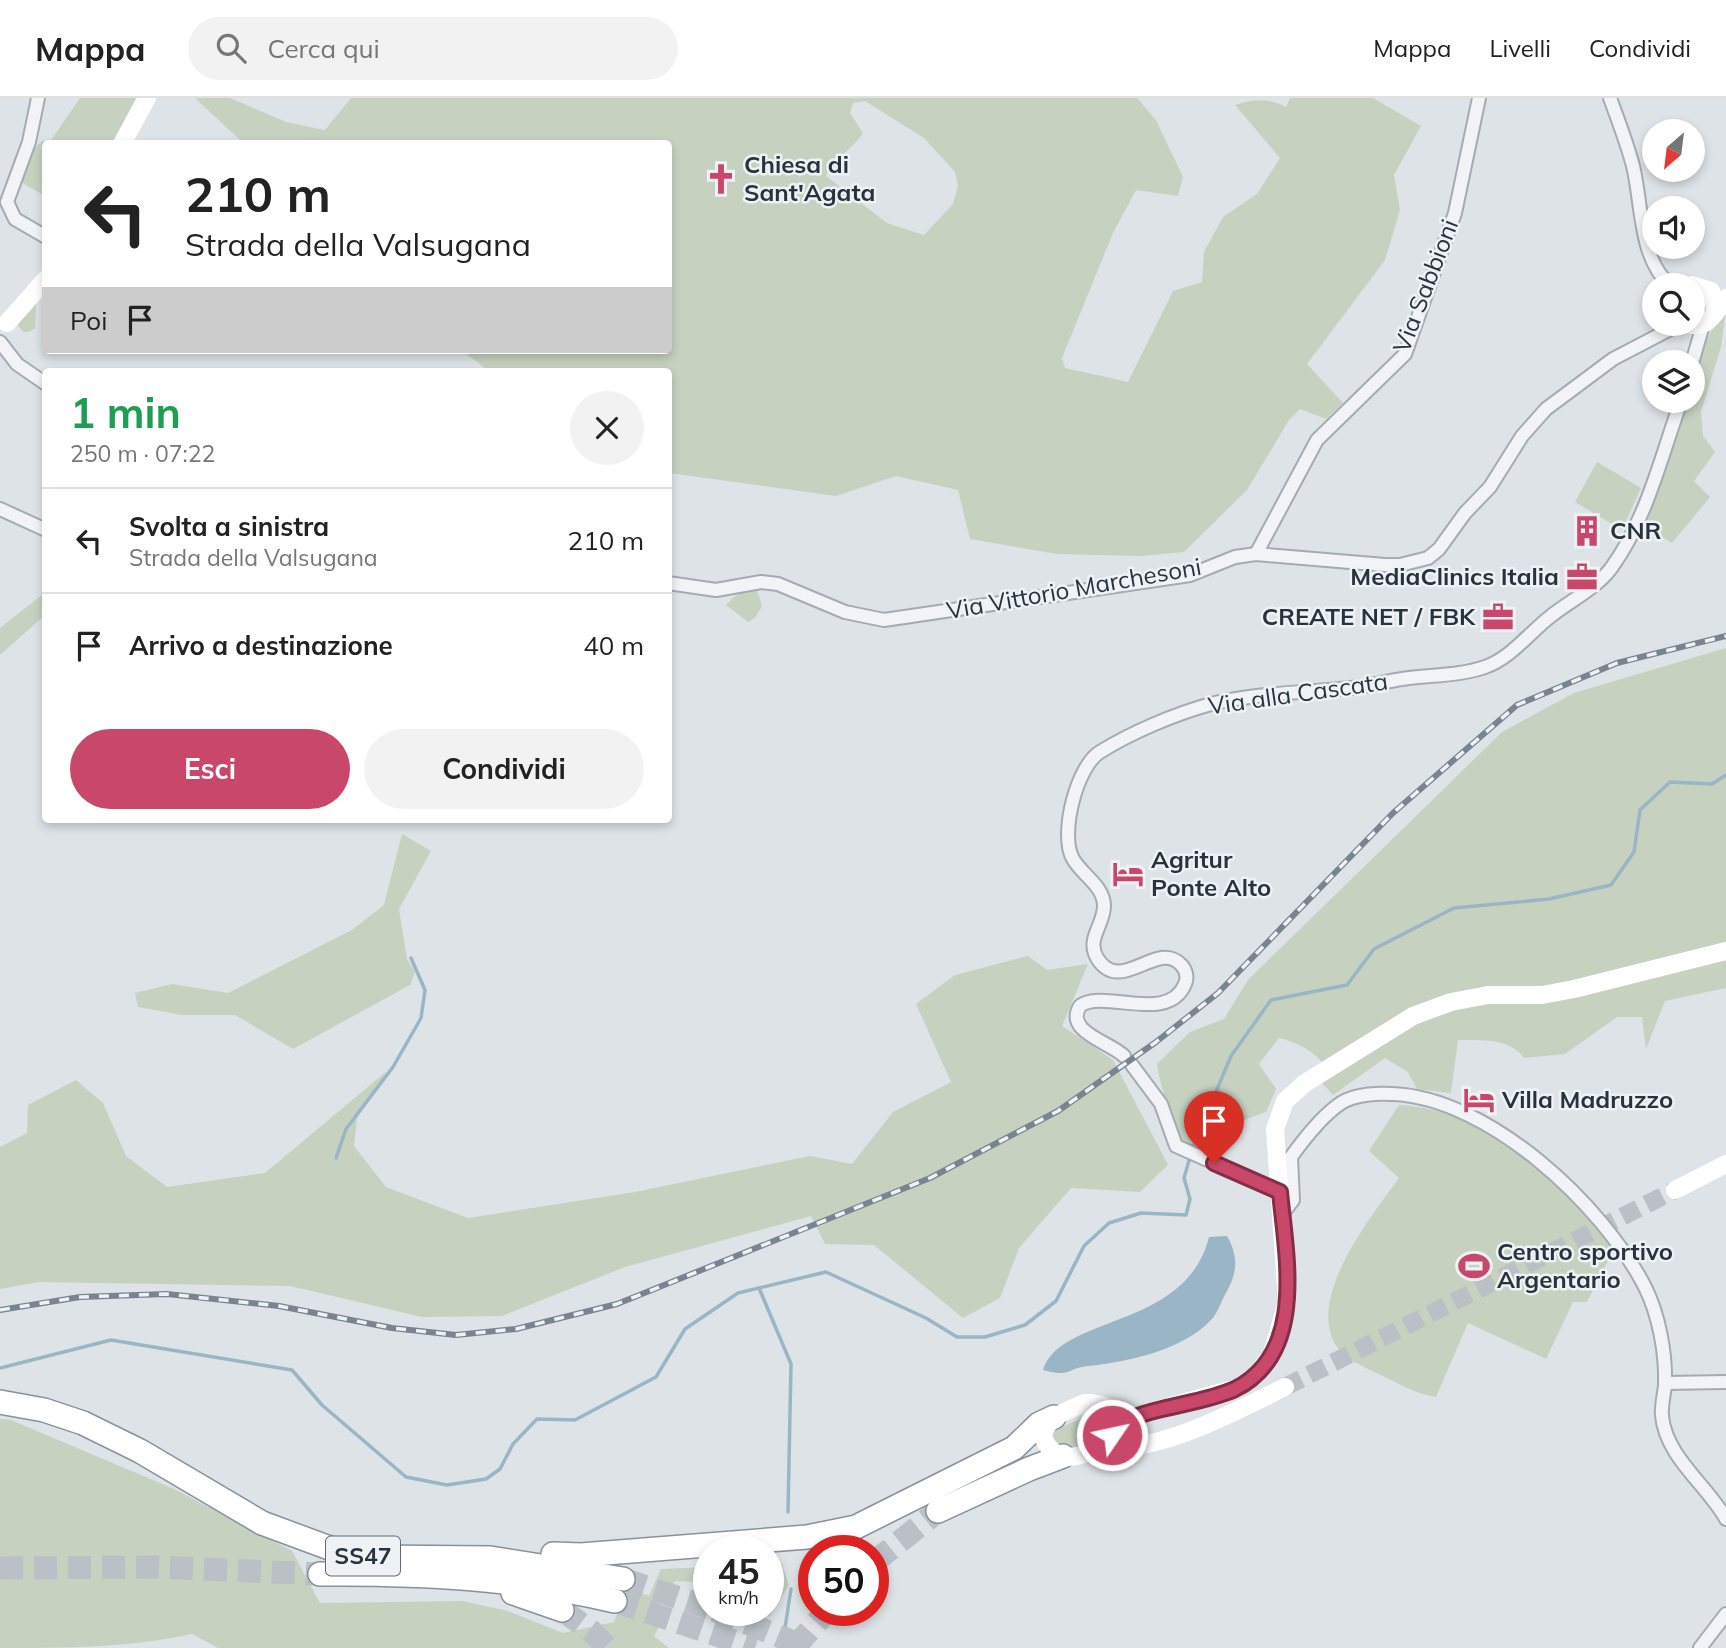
<!DOCTYPE html>
<html lang="it">
<head>
<meta charset="utf-8">
<style>
	:root { --surface:#fff; --page:#f2f2f2; --text:#222; --muted:#767676; --line:#e0e0e0; --accent:#c9476a }
	body { margin:0; font-family:Mulish,sans-serif; background:var(--page); color:var(--text); height:100vh; display:flex; flex-direction:column; font-size:26px; white-space:nowrap }
	* { box-sizing:border-box; margin:0 }
	p { font-size:23px; color:var(--muted) }
	.icon { flex:none; width:38px; height:38px; fill:none; stroke:currentColor; stroke-width:2; stroke-linecap:round; stroke-linejoin:round }
	.map { position:relative; flex:1; overflow:hidden }
	.side { position:absolute; left:42px; top:270px; width:630px; height:455px; display:flex; flex-direction:column; background:var(--surface); border-radius:7px; box-shadow:0 4px 10px #0003 }
	.side>* { flex:none }
	.hud { position:absolute; left:42px; top:42px; width:630px; height:214px; border-radius:7px; box-shadow:0 4px 10px #0003; background:#fff; color:var(--text); overflow:hidden }
	.needle { width:46px; rotate:208deg }
	.controls { position:absolute; left:1642px; top:21px; display:grid; gap:14px }
	.controls a { display:grid; place-items:center; width:63px; height:63px; border-radius:50%; background:var(--surface); box-shadow:0 4px 10px #0003; font-size:35px }
	.speed { position:absolute; left:693px; top:1437px; display:flex; gap:14px; font-size:35px; font-weight:700; text-align:center }
	.speed>* { display:grid; place-content:center; width:91px; height:91px; border-radius:50%; background:var(--surface); box-shadow:0 4px 10px #0003; line-height:1 }
	.speed small { font-size:18px; font-weight:400 }
	.speed .limit { border:10px solid #d22; background:#fff; color:#111 }
	.pin { position:absolute; display:grid; place-items:center; width:60px; height:60px; color:#fff; margin:-72px -30px; border-radius:50% 50% 50% 0; rotate:-45deg; box-shadow:0 0 7px #0007 }
	.pin .icon { rotate:45deg }
	.me { position:absolute; width:77px; margin:-38px; rotate:56deg; stroke-linejoin:round; filter:drop-shadow(0 0 5px #0008) }
	.turn { display:flex; align-items:center; gap:24px; height:147px; padding:0 28px; font-size:32px }
	.turn .icon { width:91px; height:91px; stroke-width:2.5 }
	.turn b { display:block; font-size:49px; line-height:60px }
	.then { display:flex; align-items:center; height:66px; padding:0 28px; background:#0003; gap:14px; font-size:26px }
	.round { display:grid; place-items:center; flex:none; width:74px; height:74px; border-radius:37px; background:var(--page) }
	.summary { display:flex; align-items:center; justify-content:space-between; height:119px; padding:0 28px }
	h1 { font-size:42px; font-weight:700; line-height:52px; color:#1e9e55 }
	.action { display:flex; gap:14px; margin-top:auto; padding:14px 28px }
	.action a { flex:1; height:80px; border-radius:42px; background:var(--accent); color:#fff; font-size:28px; font-weight:700; line-height:80px; text-align:center }
	.action a+a { background:var(--page); color:var(--text) }
	ul { padding:0; list-style:none }
	li { display:flex; align-items:center; gap:21px; height:105px; padding:0 28px; border-top:2px solid var(--line) }
	li div { flex:1 }
	li b { display:block; font-size:26px }
	li em { font-style:normal }
	header { display:flex; align-items:center; gap:42px; box-sizing:border-box; height:98px; padding:0 35px; background:var(--surface); border-bottom:2px solid var(--line) }
	header strong { font-size:33px }
	nav { display:flex; gap:38px; margin-inline-start:auto; font-size:24px }
	.search { width:490px; height:63px; background:var(--page); display:flex; align-items:center; gap:18px; box-sizing:border-box; padding:0 24px; border-radius:38px; color:var(--muted); font-size:26px }
	.map>svg:first-child { display:block }
	.green { fill:#c6d1c0; fill-rule:evenodd }
	.water { fill:#9ab5c6 }
	.lines { fill:none; stroke-linecap:round; stroke-linejoin:round }
	.stream { stroke:#9ab5c6; stroke-width:3.5 }
	.secondary-tunnel { stroke:#bac0c5; stroke-width:18; stroke-dasharray:18 9; stroke-linecap:butt }
	.highway-tunnel { stroke:#bac0c5; stroke-width:23; stroke-dasharray:23 11; stroke-linecap:butt }
	.street-casing { stroke:#a4abb1; stroke-width:16 }
	.highway-casing { stroke:#86929d; stroke-width:26 }
	.street { stroke:#f1f3f6; stroke-width:12 }
	.secondary { stroke:#fff; stroke-width:18 }
	.highway { stroke:#fff; stroke-width:23 }
	.rail-casing { stroke:#798490; stroke-width:6 }
	.rail { stroke:#eef2f5; stroke-width:3.5; stroke-dasharray:10; stroke-linecap:butt }
	.route-casing { stroke:#832e45; stroke-width:18 }
	.route { stroke:#c9476a; stroke-width:12 }
	.labels { text-anchor:middle; stroke-width:5; stroke-linejoin:round; paint-order:stroke }
	.shield { fill:#eef2f5; stroke:#636c75; stroke-width:2 }
	.shield-label { font-size:23px; font-weight:bold; fill:#28333e }
	.poi-label { font-size:24px; font-weight:bold; fill:#28333e; stroke:#eef2f5; text-anchor:start }
	.street-label { font-size:24px; fill:#28333e; stroke:#eef2f5 }
</style>
</head>
<body>
<header>
<strong>Mappa</strong>
<div class="search"><svg class="icon" aria-label="search" viewBox="0 0 24 24"><circle cx="10" cy="10" r="6"/><path d="M15 15l6 6"/></svg>Cerca qui</div>
<nav><a>Mappa</a><a>Livelli</a><a>Condividi</a></nav>
</header>
<div class="map">
<svg width="1726" height="1550" viewBox="0 0 1726 1550">
	<rect width="100%" height="100%" fill="#dee3e7"/>
	<g class="green">
		<path d="M80,0H136L112,45L46,46L45,98L21,84L32,53L42,43L49,45Z"/>
		<path d="M195,0H230L286,24L325,32L351,0H1137L1156,22L1183,79L1178,98L1136,92L1113,135L1062,260L1065,270L1128,284L1173,193L1202,184L1204,154L1223,119L1257,96L1280,60L1235,7C1254,1 1270,0 1286,9L1290,0H1373L1421,28L1394,77L1400,112L1385,162L1307,266L1343,305L1326,321L1300,311L1289,322L1247,392L1184,454L1141,458L1057,456L970,441L958,392L896,378L836,398L669,375L668,273H489L461,252H668V46L243,45ZM865,3L924,40L955,74L958,88L953,106L924,137L887,125L826,78C834,60 853,51 863,35L850,15L853,5Z"/>
		<path d="M36,205L35,230L29,234H23L17,226Z"/>
		<path d="M1726,210L1721,249L1701,314L1703,338L1715,354L1694,383L1710,399L1672,445L1642,427L1685,303H1692C1692,269 1706,238 1726,210Z"/>
		<path d="M1597,364L1641,390L1622,432L1575,404Z"/>
		<path d="M756,489L762,508L755,520L748,524L726,507L735,498Z"/>
		<path d="M42,497L45,498V517L0,557V530Z"/>
		<path d="M1726,550V890L1665,903L1646,951L1642,919H1617L1565,956L1524,960C1509,939 1482,943 1458,942L1451,995L1417,991L1408,974L1385,960L1333,997L1320,983L1335,978C1316,957 1307,947 1279,940L1259,966L1276,991L1266,1014L1233,1026L1206,1057L1179,1046C1173,1018 1161,995 1157,966L1190,934L1224,921L1248,882L1502,634L1574,595Z"/>
		<path d="M402,736L431,753L399,811L407,861L415,874L410,887L293,951L235,917H182L138,909L135,895L172,886L228,895L352,832L384,807Z"/>
		<path d="M1028,858L1047,872L1088,866L1062,928L1113,962L1168,1067L1140,1094L1071,1090L1019,1150L1000,1200L963,1220L874,1147L825,1146L811,1118L625,1169L502,1218L422,1219L290,1188L39,1184L0,1191V1049L27,1035L28,1007L76,982L103,1005L126,1058L167,1089L265,1075L387,973L357,1020L354,1048L386,1089L468,1120L635,1094L810,1058L852,1066L893,1014L951,984L916,906L955,877Z"/>
		<path d="M1399,1007C1443,1009 1494,1031 1529,1059C1560,1084 1586,1121 1614,1151L1587,1204H1573L1546,1261L1468,1225L1436,1299C1418,1297 1398,1285 1381,1277C1366,1270 1342,1260 1334,1244C1309,1196 1372,1117 1399,1080L1369,1053Z"/>
		<path d="M1093,1315L1104,1326L1100,1340L1082,1351L1058,1352L1051,1334Z"/>
		<path d="M0,1321L11,1322L174,1391L292,1453L320,1505L462,1503L508,1513L563,1535L614,1524L627,1490L649,1498L661,1471L709,1469V1485L675,1483L658,1507L665,1518L654,1538L669,1550H218L192,1536C129,1550 64,1550 0,1550Z"/>
		<path d="M782,1466L789,1487L769,1519L763,1512H768V1467Z"/>
	</g>
	<path class="water" d="M1227,1138C1238,1157 1238,1173 1227,1193C1222,1201 1218,1214 1212,1221C1184,1252 1127,1264 1089,1268C1065,1270 1073,1280 1043,1272C1061,1216 1186,1232 1209,1139Z"/>
	<g class="lines">
		<g class="stream">
			<path d="M1192,1051L1231,958L1271,902L1347,887L1374,851L1454,810L1549,801L1611,787L1634,754L1640,712L1670,684L1712,686L1726,677"/>
			<path d="M336,1060L346,1031L393,969L421,920L425,892L411,860"/>
			<path d="M759,1190L791,1266L788,1414"/>
			<path d="M0,1270L111,1242L292,1272L322,1307L406,1379L447,1387L486,1381L500,1371L513,1346L537,1321L575,1322L656,1279L685,1231L738,1195L826,1174L926,1220L957,1239H985L1025,1227L1056,1203L1084,1148L1109,1125L1141,1115L1186,1117L1190,1101L1184,1080L1190,1059"/>
			<path d="M786,1550L785,1530L791,1491"/>
		</g>
		<path class="secondary-tunnel" d="M1285,1289L1675,1092"/>
		<g class="highway-tunnel">
			<path d="M873,1465L938,1413"/>
			<path d="M0,1470L158,1469L320,1476"/>
			<path d="M623,1481L709,1510"/>
			<path d="M615,1503L755,1550"/>
			<path d="M562,1512L591,1533L608,1550"/>
			<path d="M715,1512L808,1550"/>
			<path d="M794,1550L828,1512"/>
		</g>
		<defs>
			<g id="street">
				<path d="M38,0L29,44L7,104L15,121L46,139"/>
				<path d="M1610,0C1618,22 1627,45 1633,68C1642,104 1639,161 1670,187"/>
				<path d="M0,244L17,266L46,286"/>
				<path d="M1692,265L1703,227"/>
				<path d="M0,411L46,432"/>
				<path d="M1256,456L1317,342L1405,256L1455,115L1479,0"/>
				<path d="M668,485L716,492L761,484L778,486L845,514L884,522L1190,477L1235,459L1256,456L1385,467H1400L1428,460L1439,451L1465,415L1490,389L1522,338L1546,311L1613,261L1680,226"/>
				<path d="M1124,958C1110,944 1064,934 1080,908C1103,890 1168,927 1185,886C1191,872 1177,858 1162,860C1140,863 1115,889 1097,860C1086,841 1104,827 1104,808C1104,787 1080,776 1072,759C1060,734 1077,668 1100,654C1132,634 1175,616 1211,606C1259,594 1311,595 1360,589C1374,587 1388,583 1402,581C1429,577 1459,578 1485,569C1511,560 1530,534 1551,518C1571,502 1597,490 1612,469C1647,420 1661,359 1681,303"/>
				<path d="M1132,967L1161,1006L1176,1048L1280,1094"/>
				<path d="M1281,1111H1286L1293,1102L1291,1059C1304,1041 1323,1017 1341,1005C1355,996 1378,995 1393,996C1489,1000 1603,1107 1645,1189C1659,1217 1666,1255 1665,1287C1664,1297 1661,1308 1662,1318C1666,1359 1707,1387 1726,1421"/>
				<path d="M1665,1285L1726,1284"/>
				<path d="M1700,1550L1726,1516"/>
			</g>
			<g id="highway">
				<path d="M0,1304L44,1312L83,1325L140,1353L262,1425L343,1455L368,1459L490,1460L623,1481"/>
				<path d="M938,1413L1029,1371L1063,1358"/>
				<path d="M553,1456L581,1457L807,1439L856,1429L1014,1350L1039,1326L1054,1319"/>
				<path d="M320,1476C423,1475 514,1480 615,1503"/>
				<path d="M513,1495L562,1512"/>
			</g>
		</defs>
		<use href="#street" class="street-casing"/>
		<use href="#highway" class="highway-casing"/>
		<use href="#street" class="street"/>
		<g class="secondary">
			<path d="M122,46L147,0"/>
			<path d="M1692,187L1711,193L1716,212"/>
			<path d="M7,225L46,181"/>
			<path d="M1688,226C1709,232 1715,214 1726,200"/>
			<path d="M1675,1092L1726,1066"/>
			<path d="M1085,1305C1102,1304 1115,1311 1116,1329C1103,1355 1055,1376 1043,1338C1047,1317 1068,1313 1085,1305Z"/>
			<path d="M1116,1329L1146,1315L1237,1290L1256,1277L1272,1256L1287,1204L1275,1031L1285,1003L1305,985L1413,918L1451,904L1488,897H1542L1574,891L1726,853"/>
			<path d="M1096,1352C1165,1352 1224,1319 1285,1289"/>
		</g>
		<use href="#highway" class="highway"/>
		<defs>
			<path id="rail" d="M0,1212L80,1199L167,1196L279,1208L392,1230L456,1237L516,1231L617,1206L930,1080L1058,1013L1156,944L1218,895L1393,715L1517,607L1617,565L1726,538"/>
		</defs>
		<use href="#rail" class="rail-casing"/>
		<use href="#rail" class="rail"/>
	</g>
	<g class="lines">
		<defs>
			<path id="route" d="M1112,1337C1121,1321 1145,1315 1162,1311C1186,1305 1213,1301 1235,1291C1307,1255 1286,1158 1280,1094L1214,1065"/>
		</defs>
		<use href="#route" class="route-casing"/>
		<use href="#route" class="route"/>
	</g>
	<defs>
		<symbol id="church-bare" viewBox="-9 -9 18 18"><path d="M-1.2-6h2.4v3.5h3.3v2.4h-3.3V6h-2.4V-.1h-3.3v-2.4h3.3Z" fill="#c9476a" stroke="#eef2f5" stroke-width="2.5" paint-order="stroke"/></symbol>
		<symbol id="building-bare" viewBox="-9 -9 18 18"><path d="M-4-6H4V6H1V3H-1V6H-4ZM-2.5-4.3h1.7v1.8h-1.7ZM.8-4.3h1.7v1.8H.8ZM-2.5-1h1.7V.8h-1.7ZM.8-1h1.7V.8H.8Z" fill="#c9476a" stroke="#eef2f5" stroke-width="2.5" paint-order="stroke"/></symbol>
		<symbol id="office-bare" viewBox="-9 -9 18 18"><path d="M-6-3h4V-5.5h4V-3h4V5H-6ZM-1-4.5V-3h2v-1.5ZM-6 0V1H6V0Z" fill="#c9476a" stroke="#eef2f5" stroke-width="2.5" paint-order="stroke"/></symbol>
		<symbol id="hotel-bare" viewBox="-9 -9 18 18"><path d="M-6-4.5h1.5V1H6V5H4.5V3h-9V5H-6ZM-4 0a1.8 1.8 0 1 1 3.6 0ZM.5 0V-2.5h3Q6-2.5 6 0Z" fill="#c9476a" stroke="#eef2f5" stroke-width="2.5" paint-order="stroke"/></symbol>
		<symbol id="stadium-bare" viewBox="-9 -9 18 18"><path d="M0-5a6.5 5 0 1 0 0 10a6.5 5 0 1 0 0-10ZM-3.5-1.8h7v3.6h-7Z" fill="#c9476a" stroke="#eef2f5" stroke-width="2.5" paint-order="stroke"/></symbol>
	</defs>
	<g fill-rule="evenodd">
		<use href="#church-bare" x="699" y="59" width="44" height="44"/>
		<use href="#building-bare" x="1565" y="411" width="44" height="44"/>
		<use href="#office-bare" x="1560" y="457" width="44" height="44"/>
		<use href="#office-bare" x="1476" y="497" width="44" height="44"/>
		<use href="#hotel-bare" x="1106" y="754" width="44" height="44"/>
		<use href="#hotel-bare" x="1457" y="980" width="44" height="44"/>
		<use href="#stadium-bare" x="1452" y="1146" width="44" height="44"/>
	</g>
	<g class="labels">
		<rect class="shield" x="326" y="1438.5" width="74" height="39" rx="5"/>
		<g class="shield-label">
			<text x="363" y="1466">SS47</text>
		</g>
		<g class="poi-label">
			<text x="744" y="75">Chiesa di<tspan x="744" dy="28">Sant'Agata</tspan></text>
			<text x="1610" y="441">CNR</text>
			<text x="1559" y="487" text-anchor="end">MediaClinics Italia</text>
			<text x="1475" y="527" text-anchor="end">CREATE NET / FBK</text>
			<text x="1151" y="770">Agritur<tspan x="1151" dy="28">Ponte Alto</tspan></text>
			<text x="1502" y="1010">Villa Madruzzo</text>
			<text x="1497" y="1162">Centro sportivo<tspan x="1497" dy="28">Argentario</tspan></text>
		</g>
		<g class="street-label">
			<text transform="translate(1426 188) rotate(-69)" y="8">Via Sabbioni</text>
			<text transform="translate(1074 491) rotate(-10)" y="8">Via Vittorio Marchesoni</text>
			<text transform="translate(1298 596) rotate(-8)" y="8">Via alla Cascata</text>
		</g>
	</g>
</svg>
<div class="controls">
<a><svg class="needle" viewBox="-14 -14 28 28"><path d="M0-13l5 13h-10z" fill="#e53935"/><path d="M0 13l5-13h-10z" fill="#767676"/></svg></a>
<a><svg class="icon" aria-label="sound" viewBox="0 0 24 24"><path d="M4 9h4l5-4v14l-5-4H4zM17 9q2 3 0 6"/></svg></a>
<a><svg class="icon" aria-label="search" viewBox="0 0 24 24"><circle cx="10" cy="10" r="6"/><path d="M15 15l6 6"/></svg></a>
<a><svg class="icon" aria-label="layers" viewBox="0 0 24 24"><path d="M12 4l9 5-9 5-9-5zM3 14l9 5 9-5"/></svg></a>
</div>
<div class="speed"><div>45<small>km/h</small></div><div class="limit">50</div></div>
<div class="pin" style="left:1214px;top:1065px;background:#d93025"><svg class="icon" aria-label="arrive" viewBox="0 0 24 24"><path d="M6 21V4h12l-3 4 3 4H6"/></svg></div>
<svg class="me" style="left:1112px;top:1337px" viewBox="-20 -20 40 40"><circle r="17" fill="#c9476a" stroke="#fff" stroke-width="3"/><path d="M0-11L8 9 0 5-8 9z" fill="#fff"/></svg>
<div class="hud">
<div class="turn"><svg class="icon" aria-label="left" viewBox="0 0 24 24"><path d="M17 20v-9H6M10 6l-5 5 5 5"/></svg><div><b>210 m</b>Strada della Valsugana</div></div>
<div class="then">Poi<svg class="icon" aria-label="arrive" viewBox="0 0 24 24"><path d="M6 21V4h12l-3 4 3 4H6"/></svg></div>
</div>
<section class="side">
<div class="summary"><div><h1>1 min</h1><p>250 m · 07:22</p></div><a class="round"><svg class="icon" aria-label="close" viewBox="0 0 24 24"><path d="M6 6l12 12M18 6L6 18"/></svg></a></div>
<ul>
<li><svg class="icon" aria-label="left" viewBox="0 0 24 24"><path d="M17 20v-9H6M10 6l-5 5 5 5"/></svg><div><b>Svolta a sinistra</b><p>Strada della Valsugana</p></div><em>210 m</em></li>
<li><svg class="icon" aria-label="arrive" viewBox="0 0 24 24"><path d="M6 21V4h12l-3 4 3 4H6"/></svg><div><b>Arrivo a destinazione</b></div><em>40 m</em></li>
</ul>
<div class="action"><a>Esci</a><a>Condividi</a></div>
</section>
</div>
</body>
</html>
